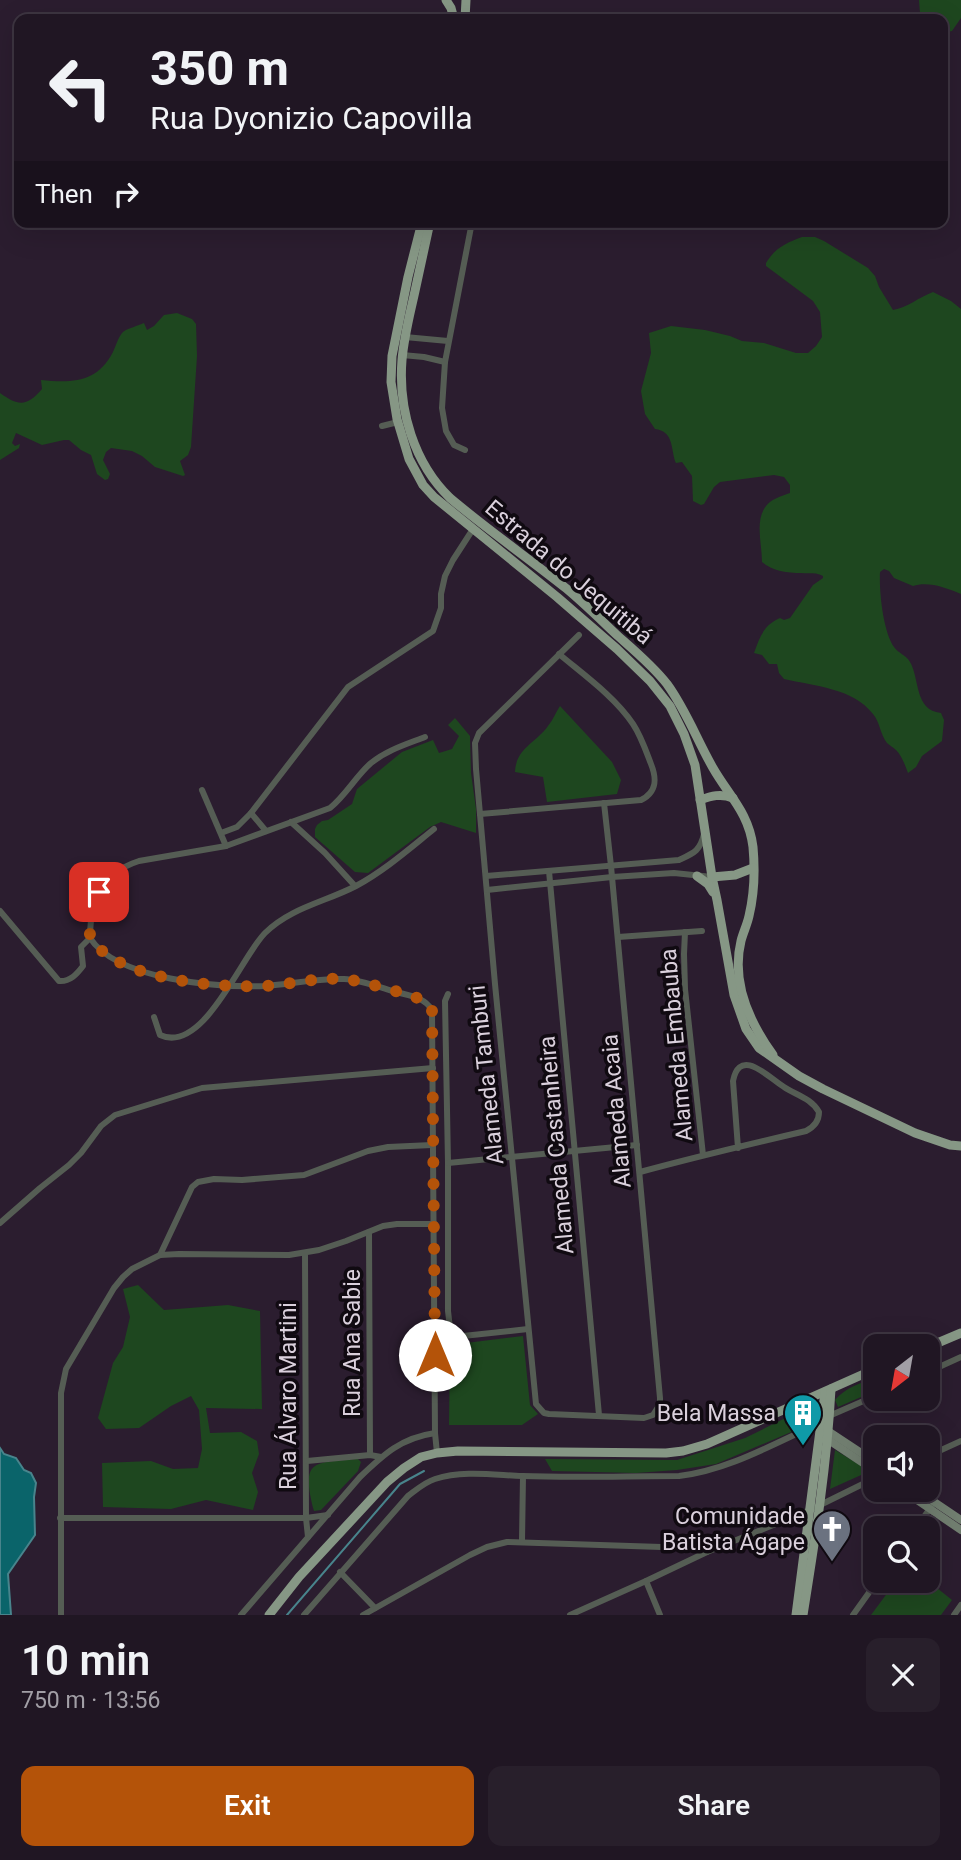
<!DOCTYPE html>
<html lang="en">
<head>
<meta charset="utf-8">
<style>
	:root { --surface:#201623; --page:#281f2b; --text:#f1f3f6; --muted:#a29fa6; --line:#3d3541; --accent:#b45309 }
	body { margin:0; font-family:Roboto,sans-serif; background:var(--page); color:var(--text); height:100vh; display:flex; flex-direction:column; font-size:26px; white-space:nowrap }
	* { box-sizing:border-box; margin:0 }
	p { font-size:23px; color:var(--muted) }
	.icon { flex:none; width:38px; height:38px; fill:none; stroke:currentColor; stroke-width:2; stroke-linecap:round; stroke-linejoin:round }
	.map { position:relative; height:1615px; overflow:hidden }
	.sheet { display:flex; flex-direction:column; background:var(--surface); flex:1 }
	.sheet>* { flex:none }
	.guide { position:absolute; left:14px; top:14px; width:934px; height:214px; border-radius:14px; box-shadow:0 7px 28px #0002,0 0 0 2px var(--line); background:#201623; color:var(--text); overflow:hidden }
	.needle { width:46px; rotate:211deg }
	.controls { position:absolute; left:863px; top:1334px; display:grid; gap:14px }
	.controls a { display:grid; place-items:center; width:77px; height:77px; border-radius:14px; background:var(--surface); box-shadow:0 7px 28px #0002,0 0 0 2px var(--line); font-size:35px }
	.pin { position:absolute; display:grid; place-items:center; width:60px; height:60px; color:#fff; margin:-30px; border-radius:14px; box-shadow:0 4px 10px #0006 }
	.me { position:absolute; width:77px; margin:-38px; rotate:0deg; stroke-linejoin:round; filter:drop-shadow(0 0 5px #0008) }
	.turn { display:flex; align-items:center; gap:24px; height:147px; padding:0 21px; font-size:32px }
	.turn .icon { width:91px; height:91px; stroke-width:2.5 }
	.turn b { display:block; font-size:49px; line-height:60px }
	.then { display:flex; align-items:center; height:66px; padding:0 21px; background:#0003; gap:14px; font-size:26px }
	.round { display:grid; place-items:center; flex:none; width:74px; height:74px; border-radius:14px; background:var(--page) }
	.overview { display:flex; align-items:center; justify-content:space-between; height:119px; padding:0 21px }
	h1 { font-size:42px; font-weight:600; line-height:52px }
	.cta { display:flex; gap:14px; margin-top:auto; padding:14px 21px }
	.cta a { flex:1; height:80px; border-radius:14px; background:var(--accent); color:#fff; font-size:28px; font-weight:600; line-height:80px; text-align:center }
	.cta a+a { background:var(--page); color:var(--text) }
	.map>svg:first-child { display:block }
	.green { fill:#1e471f }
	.water { fill:#0a646a; stroke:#48848c; stroke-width:2 }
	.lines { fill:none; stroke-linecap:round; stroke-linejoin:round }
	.stream { stroke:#48848c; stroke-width:2 }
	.minor { stroke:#555d54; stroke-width:6 }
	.secondary { stroke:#717e70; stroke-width:8 }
	.primary { stroke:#869785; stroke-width:9 }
	.route { stroke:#b45309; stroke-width:12; stroke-dasharray:0 21.6 }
	.labels { text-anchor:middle; stroke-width:7; stroke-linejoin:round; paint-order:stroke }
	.street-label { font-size:23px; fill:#dad0dc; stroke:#100a11 }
	.poi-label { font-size:23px; fill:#dad0dc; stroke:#100a11; text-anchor:end }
</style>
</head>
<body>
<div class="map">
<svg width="961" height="1615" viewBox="0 0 961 1615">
	<rect width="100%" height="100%" fill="#2b1d2f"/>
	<g class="green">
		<path d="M919,0H961V18L952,31L943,33V19H922L920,13Z"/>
		<path d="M802,237H815L824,241L868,268L875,276L879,287L893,310C907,308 919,297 933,292L951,301L961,309V594C947,588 928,581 913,586L894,578L889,571L884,569L880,572C879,591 883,631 894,647C898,653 906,655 910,662C920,679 914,710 941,713L944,720L942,741L922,756L916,767L908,773C905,765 902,756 896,750C893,747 889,745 887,743C880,734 880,722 873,714C853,688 814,686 784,679L779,673L777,664H769L762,655L754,653C760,636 764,625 780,618L784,620L790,618L813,585L823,578V576C816,572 809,574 801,573C788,573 772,571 762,562C762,542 753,516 770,502C775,498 784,495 790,493V485L784,477L774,475L720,482L714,487L704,504L701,505L693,501L692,476L682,462L676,463L675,461C671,447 673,431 655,429L645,414L641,391L651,353L649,333L671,326L705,330L730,336L742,341L764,343L796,353H808L816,346L822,337L820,312L813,301L766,266V263C775,248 786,243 802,237Z"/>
		<path d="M177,313L192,319L196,324L197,356L191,447L188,455L180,461L185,475L183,476L155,467L142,456L132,451L111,448L106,452L103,460L110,474L108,479L105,480L97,474L91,455L81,450L69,440H64L42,445L16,433L12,443L15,446L20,444L19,448L0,460V393C18,406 27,407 42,389L41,380C72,383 97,383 113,352C116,346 118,337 123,332C128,328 138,326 144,323L147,330L154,326L164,315Z"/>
		<path d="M560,706L612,762L621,780L617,794L547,802L543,777L515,772C516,748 536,743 548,726C553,720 556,712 560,706Z"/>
		<path d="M455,718L470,736L471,773L476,809V833L441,822L430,827L368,873L355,872L315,837V829L317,825L322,821L328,820L352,804L357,789L402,752L433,740L439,753L452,749L459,736L448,725Z"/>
		<path d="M138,1285L164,1310L228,1305L260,1311L262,1409L206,1408L210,1433L241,1432L257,1441L259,1454L252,1473L258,1492L253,1510L206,1500L171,1509L103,1507L102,1463L151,1461L173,1469L198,1468L202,1449L199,1410L191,1396L171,1406L139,1428L106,1429L98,1418L113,1363L123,1347L130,1317L123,1289Z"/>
		<path d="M523,1336L530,1405L538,1414L522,1425H449L450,1345Z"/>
		<path d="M875,1377V1391L838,1407L835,1400C846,1387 860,1384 875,1377Z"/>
		<path d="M816,1403L817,1421L716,1464L677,1470L636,1473L552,1471L545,1459L677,1460L745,1438Z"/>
		<path d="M835,1450L870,1471L830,1489Z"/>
		<path d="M358,1459L361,1462L358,1471L321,1510L314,1511C301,1459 312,1463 358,1459Z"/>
		<path d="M897,1580H927L952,1600L941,1615H871Z"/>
	</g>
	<path class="water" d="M0,1448L4,1454L16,1458L24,1470L31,1473L36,1483L34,1497L35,1535L8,1574L11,1615H0Z"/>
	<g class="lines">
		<path class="stream" d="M287,1615L400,1484L424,1471"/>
		<g class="minor">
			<path d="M229,19H252"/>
			<path d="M405,337L448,341"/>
			<path d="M402,355L424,357L445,362"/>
			<path d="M382,426L398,422"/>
			<path d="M465,450L454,445L446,431L442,408L445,362L472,222"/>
			<path d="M579,635L479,733L475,743L476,769L495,984L536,1404L544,1413L549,1414L644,1418L653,1415L660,1404V1398L611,866L604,803"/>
			<path d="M202,790L226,846"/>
			<path d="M251,813L266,831"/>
			<path d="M480,814L641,800C657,792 657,779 651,764C646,751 641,736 633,724C615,697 584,675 559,654"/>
			<path d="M291,822L325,853L355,886"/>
			<path d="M221,833L237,827L251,813L348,687L433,631L441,608V594L445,576L453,560L473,529"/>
			<path d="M549,871L599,1415"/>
			<path d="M486,876L679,860C694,853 700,851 704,834"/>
			<path d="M487,890L612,877L674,873L712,877"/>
			<path d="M0,911L59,981C70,982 77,974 83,966L81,947L90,938"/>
			<path d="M685,932L684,954L685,989L703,1155"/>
			<path d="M618,937L702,931"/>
			<path d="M90,938C117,980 219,988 265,986C292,984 317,978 344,979C361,980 379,987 396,992C411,996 424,997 432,1010L435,1433L437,1453"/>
			<path d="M90,938C90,901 102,873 139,861L226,846L330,808C346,795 356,776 371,763C387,750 407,744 425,737"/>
			<path d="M448,994L445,1001L448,1163V1311L450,1328L463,1336L528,1329"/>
			<path d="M154,1017L160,1035C203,1055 241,957 265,933C290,908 325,902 356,886C384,871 409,849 434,829"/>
			<path d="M448,1163L637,1145"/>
			<path d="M640,1172C695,1157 750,1144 806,1131C814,1127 819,1121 819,1112C811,1098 796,1095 784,1087C769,1078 740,1046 733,1081L738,1148"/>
			<path d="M0,1223L40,1188L69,1165L81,1153L101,1126L115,1115L202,1088L433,1068"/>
			<path d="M369,1232L370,1455"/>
			<path d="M305,1253L306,1518L308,1537"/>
			<path d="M160,1255L192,1187L198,1182L214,1179L242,1180L304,1175L368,1151L388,1147L432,1145"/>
			<path d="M928,1372L961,1357"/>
			<path d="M928,1456L961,1441"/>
			<path d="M307,1461L370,1455L381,1457"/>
			<path d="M60,1518H306L328,1515"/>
			<path d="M916,1528L931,1507"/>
			<path d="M522,1541L523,1476"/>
			<path d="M340,1572L375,1608"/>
			<path d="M646,1581L660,1615"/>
			<path d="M61,1615V1393L66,1369L114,1288L123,1277L132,1269L160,1255L179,1254L289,1255L319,1250L346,1241L383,1226L397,1224H435"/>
			<path d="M241,1615L360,1477C384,1454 401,1438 435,1433"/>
			<path d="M304,1615L408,1496C416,1490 425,1482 435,1479C463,1470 494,1475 522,1476C574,1478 627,1476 679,1476C729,1470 775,1443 820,1423L829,1416L875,1396"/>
			<path d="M363,1615L470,1555L487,1547L507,1542L692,1548L707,1552"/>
			<path d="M570,1615L646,1581L707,1552L810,1510L875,1478"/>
			<path d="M853,1615L878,1580"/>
			<path d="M954,1615L961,1605"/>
		</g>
		<g class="secondary">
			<path d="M825,1429L875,1462"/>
			<path d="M824,1437L875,1471"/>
			<path d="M901,1489L961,1530"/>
			<path d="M915,1489L961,1520"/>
		</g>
		<g class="primary">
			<path d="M446,0L451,8L454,19"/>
			<path d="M465,19L466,0"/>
			<path d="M422,222L408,277L392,356L391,382L397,419L409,459L423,485L434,497L557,597L617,649L650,681L670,706L684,734L695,765L712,877L717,900L734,995L746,1029L759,1048L799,1076L823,1089L915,1133L950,1145L961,1146"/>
			<path d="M430,222C425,245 420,268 415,291C410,314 404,336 402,360C398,410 414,463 450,498C488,530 528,558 567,589C585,604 601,620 618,636C635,651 653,666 667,684C686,710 697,740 713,768C729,796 749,813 753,847C755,869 754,895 749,916C747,925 743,933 741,941C731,982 750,1023 773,1055"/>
			<path d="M700,800C711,796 721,793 733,798"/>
			<path d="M697,876L708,884L713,892"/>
			<path d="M712,877L735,875L753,868"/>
			<path d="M928,1347L961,1333"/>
			<path d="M269,1615L299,1577L387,1482L404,1468L421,1457L437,1453L458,1451L666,1453L683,1451L707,1444L875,1369"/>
			<path d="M796,1615L825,1392"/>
			<path d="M803,1615C815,1540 827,1465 831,1389"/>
		</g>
	</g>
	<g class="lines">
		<path class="route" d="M99,892C94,903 87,929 91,939C93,945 101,950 106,954C143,981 220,988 265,986C292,984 318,977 345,979C356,980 419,996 426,1002C428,1003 431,1008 432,1010L435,1355"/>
	</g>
	<defs>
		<symbol id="building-pin" viewBox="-11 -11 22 30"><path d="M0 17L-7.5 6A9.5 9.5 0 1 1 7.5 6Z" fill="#0f9aa8" stroke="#100a11"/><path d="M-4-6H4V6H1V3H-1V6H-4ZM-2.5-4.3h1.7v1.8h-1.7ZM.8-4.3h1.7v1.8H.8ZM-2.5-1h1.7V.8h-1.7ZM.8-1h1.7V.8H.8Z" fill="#fff"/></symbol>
		<symbol id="church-pin" viewBox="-11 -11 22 30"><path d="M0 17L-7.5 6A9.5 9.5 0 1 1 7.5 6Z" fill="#6b7280" stroke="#100a11"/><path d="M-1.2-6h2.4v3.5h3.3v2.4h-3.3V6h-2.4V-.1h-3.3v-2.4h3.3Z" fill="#fff"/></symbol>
	</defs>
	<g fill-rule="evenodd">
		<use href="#building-pin" x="781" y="1391" width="44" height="60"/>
		<use href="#church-pin" x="810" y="1507" width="44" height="60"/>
	</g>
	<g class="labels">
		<g class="street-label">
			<text transform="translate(569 572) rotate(40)" y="8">Estrada do Jequitibá</text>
			<text transform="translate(676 1045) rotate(-95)" y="8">Alameda Embauba</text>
			<text transform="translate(486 1075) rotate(-96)" y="8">Alameda Tamburi</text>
			<text transform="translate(616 1111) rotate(-95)" y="8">Alameda Acaia</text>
			<text transform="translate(556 1145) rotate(-95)" y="8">Alameda Castanheira</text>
			<text transform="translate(352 1343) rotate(-90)" y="8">Rua Ana Sabie</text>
			<text transform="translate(288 1396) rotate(-90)" y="8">Rua Álvaro Martini</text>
		</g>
		<g class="poi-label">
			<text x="776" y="1421">Bela Massa</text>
			<text x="805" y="1524">Comunidade<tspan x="805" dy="26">Batista Ágape</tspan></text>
		</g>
	</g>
</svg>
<div class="controls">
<a><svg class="needle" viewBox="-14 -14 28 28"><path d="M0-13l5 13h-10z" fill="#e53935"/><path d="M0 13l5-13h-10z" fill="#a29fa6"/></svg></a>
<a><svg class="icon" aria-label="sound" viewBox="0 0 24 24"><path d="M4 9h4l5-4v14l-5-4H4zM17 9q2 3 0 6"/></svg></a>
<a><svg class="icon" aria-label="search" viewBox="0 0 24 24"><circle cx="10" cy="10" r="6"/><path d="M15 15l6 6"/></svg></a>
</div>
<div class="pin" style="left:99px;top:892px;background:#d93025"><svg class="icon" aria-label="arrive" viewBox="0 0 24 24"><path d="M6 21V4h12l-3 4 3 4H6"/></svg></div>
<svg class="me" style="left:435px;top:1355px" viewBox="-20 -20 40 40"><circle r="19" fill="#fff"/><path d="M0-13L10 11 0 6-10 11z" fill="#b45309"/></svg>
<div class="guide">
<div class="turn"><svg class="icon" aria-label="left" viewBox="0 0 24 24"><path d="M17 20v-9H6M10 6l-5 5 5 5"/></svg><div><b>350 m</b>Rua Dyonizio Capovilla</div></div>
<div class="then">Then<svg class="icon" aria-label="right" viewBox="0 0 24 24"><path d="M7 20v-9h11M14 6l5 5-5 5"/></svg></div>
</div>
</div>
<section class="sheet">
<div class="overview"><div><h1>10 min</h1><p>750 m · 13:56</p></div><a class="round"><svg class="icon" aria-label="close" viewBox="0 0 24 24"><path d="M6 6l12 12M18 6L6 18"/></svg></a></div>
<div class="cta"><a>Exit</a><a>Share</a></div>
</section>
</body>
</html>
